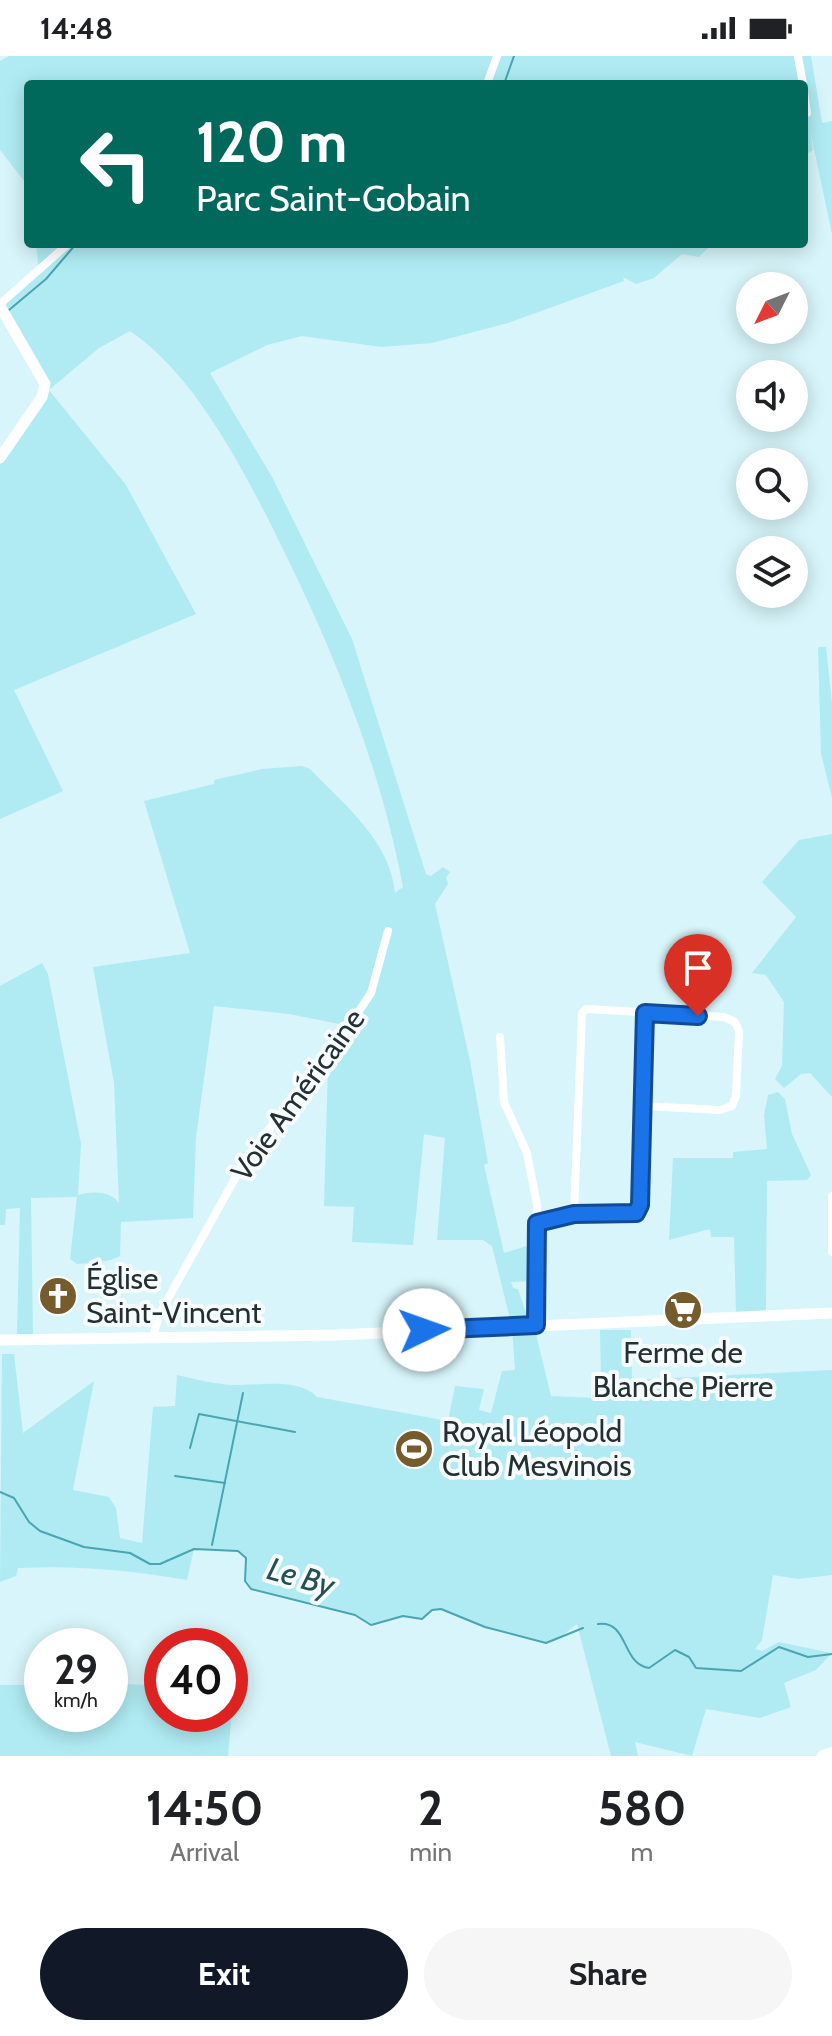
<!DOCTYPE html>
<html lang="en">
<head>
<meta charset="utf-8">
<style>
	:root { --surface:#fff; --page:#f6f6f6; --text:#202124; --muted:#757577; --accent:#111827 }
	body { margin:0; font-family:Cabin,sans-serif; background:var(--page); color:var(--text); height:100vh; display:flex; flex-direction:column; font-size:30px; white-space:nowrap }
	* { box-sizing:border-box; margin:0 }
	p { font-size:26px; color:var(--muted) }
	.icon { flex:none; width:44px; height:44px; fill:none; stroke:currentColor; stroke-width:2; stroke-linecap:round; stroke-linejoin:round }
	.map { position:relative; height:1700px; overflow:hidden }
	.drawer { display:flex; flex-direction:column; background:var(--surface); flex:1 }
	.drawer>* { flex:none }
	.top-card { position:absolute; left:24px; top:24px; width:784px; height:168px; border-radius:8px; box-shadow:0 4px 20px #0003; background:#00695c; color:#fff; overflow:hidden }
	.needle { width:52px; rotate:228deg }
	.fabs { position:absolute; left:736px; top:216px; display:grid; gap:16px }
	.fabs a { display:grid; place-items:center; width:72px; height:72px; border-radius:50%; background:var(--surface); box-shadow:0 4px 20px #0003; font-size:40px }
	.speed { position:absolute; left:24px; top:1572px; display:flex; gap:16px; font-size:40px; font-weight:700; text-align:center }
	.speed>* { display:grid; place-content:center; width:104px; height:104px; border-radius:50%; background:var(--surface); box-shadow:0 4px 20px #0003; line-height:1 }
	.speed small { font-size:20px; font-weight:400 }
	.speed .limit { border:12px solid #d22; background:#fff; color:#111 }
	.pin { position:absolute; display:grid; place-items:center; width:68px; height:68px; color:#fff; margin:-82px -34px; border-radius:50% 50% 50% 0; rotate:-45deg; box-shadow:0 0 8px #0007 }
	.pin .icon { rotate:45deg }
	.me { position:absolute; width:88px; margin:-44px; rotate:87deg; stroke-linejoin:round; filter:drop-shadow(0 0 6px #0008) }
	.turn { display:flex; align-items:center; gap:28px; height:168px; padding:0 40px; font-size:36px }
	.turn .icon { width:104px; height:104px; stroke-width:2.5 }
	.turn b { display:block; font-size:56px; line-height:68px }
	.eta { display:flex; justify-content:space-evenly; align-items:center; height:136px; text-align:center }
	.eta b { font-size:48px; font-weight:700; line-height:56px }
	.action { display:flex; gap:16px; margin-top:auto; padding:16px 40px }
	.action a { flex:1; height:92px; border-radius:48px; background:var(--accent); color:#fff; font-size:32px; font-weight:700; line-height:92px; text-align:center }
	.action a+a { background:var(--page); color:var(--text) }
	.status { display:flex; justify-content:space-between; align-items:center; height:56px; padding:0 40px; background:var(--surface); direction:ltr }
	.status svg { height:22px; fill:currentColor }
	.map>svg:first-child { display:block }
	.green { fill:#b0ebf3 }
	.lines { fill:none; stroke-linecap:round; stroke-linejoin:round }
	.stream { stroke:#48a5b1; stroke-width:2 }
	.street { stroke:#fff; stroke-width:8 }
	.secondary { stroke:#fff; stroke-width:11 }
	.primary { stroke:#fff; stroke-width:12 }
	.route-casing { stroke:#114b97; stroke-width:20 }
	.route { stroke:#1a73e8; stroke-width:14 }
	.labels { text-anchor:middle; stroke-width:8; stroke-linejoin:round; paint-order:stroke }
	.street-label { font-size:30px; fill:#253032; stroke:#f7fdfe }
	.poi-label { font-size:30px; fill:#253032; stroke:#f7fdfe; text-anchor:start }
	.water-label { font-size:32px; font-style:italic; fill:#265056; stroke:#f7fdfe }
</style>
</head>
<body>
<div class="status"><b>14:48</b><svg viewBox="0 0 49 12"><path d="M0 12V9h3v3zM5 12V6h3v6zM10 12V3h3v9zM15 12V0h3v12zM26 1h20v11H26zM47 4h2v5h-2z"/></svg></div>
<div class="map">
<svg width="832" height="1700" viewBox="0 0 832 1700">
	<rect width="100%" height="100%" fill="#d7f5fa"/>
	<g class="green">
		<path d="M9,0H493L484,28H28V130L0,94V5Z"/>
		<path d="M497,0H811L822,67L832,65V178L810,74L813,94L804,100V28H487Z"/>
		<path d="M36,188H712L699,201L682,198L654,222L636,228L623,221L624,225L508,267L432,287L381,291L302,280L267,289L210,317L272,421L352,583L426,818L431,820L443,811L450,816L446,822L448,828L435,848L470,1005L488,1107L484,1109L504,1197L530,1189V1225L511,1226L513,1232L518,1233L528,1263H510L492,1190L483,1184H437L445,1082L424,1078L413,1189L352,1186L354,1151L324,1150L328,1011L322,1006L349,970L289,958L214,950L196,1081L193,1162L121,1166L120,1200C111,1206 89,1207 77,1208L70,1203L77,1141L31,1142L33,1279L17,1278L20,1152L6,1153L5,1169H0V930L42,907L48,918L81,1088L78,1139C92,1135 110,1135 119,1147L114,1027L93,911L190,897L144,745L214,728V724L262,713L302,710L310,713C344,749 390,784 395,837L403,831C379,704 330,586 272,471C239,405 192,317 130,275L99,292L49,334L126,429L196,558L14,634L63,735L0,763V402L44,335L0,248L39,216Z"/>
		<path d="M818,591H826L832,647V742L821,697Z"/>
		<path d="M832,778V1041L810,1017L801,1018L784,1032L775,1023L782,1010L784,946L766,919L752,917L796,861L762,826L799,784Z"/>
		<path d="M778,1036L785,1043L792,1078L811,1119L807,1124L767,1125L766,1255L736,1257L734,1181H711L710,1173L669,1184L673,1102H733V1096L767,1093L764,1059L768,1039Z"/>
		<path d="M512,1270H534L551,1340L597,1342V1323L601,1322L600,1274H631L632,1324L832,1314V1519L798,1523L773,1519L762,1584L755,1593L762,1595L779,1586L832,1597L816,1614L784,1627L791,1651L760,1662L706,1653L692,1700L635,1686L638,1700H611L577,1568L558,1583L546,1587L485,1571L441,1553L432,1554L422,1563L403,1560L371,1569L355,1559L251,1533L245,1525L246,1502L238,1495L194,1493L187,1524C130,1514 76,1509 18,1512L16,1520L0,1526L2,1298H14L23,1377L94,1325L73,1434L109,1441L116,1452L120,1482L142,1487L153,1351L175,1350L177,1319C195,1323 214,1328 232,1329C257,1330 298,1321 317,1341L448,1365L455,1330L484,1333L479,1354L491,1357L502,1315L515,1314Z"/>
		<path d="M110,1627L162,1630V1658H230L233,1642L228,1700H0V1629H42V1658H110Z"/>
	</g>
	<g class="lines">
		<g class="stream">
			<path d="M504,28L514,0"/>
			<path d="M9,254L46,223L76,188"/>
			<path d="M190,1392L199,1358L295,1376"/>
			<path d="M175,1420L225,1427"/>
			<path d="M0,1436L14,1442L29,1466L40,1475L84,1491L130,1497L150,1508H160L194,1493L238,1495L246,1502L245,1525L251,1533L355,1559L371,1569L403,1560L422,1563L432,1554L441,1553L485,1571L546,1587L583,1572"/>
			<path d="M212,1489L243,1337"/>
			<path d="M598,1568C629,1564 621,1608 649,1612L675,1594L689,1601L696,1612L741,1615L779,1591L808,1601L832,1598"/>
		</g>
		<g class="street">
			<path d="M798,0L803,28"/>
			<path d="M487,28L497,0"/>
			<path d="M804,36L807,57"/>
			<path d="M0,248L68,188"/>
			<path d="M500,981L504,1046L527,1097L537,1149V1167"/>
			<path d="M832,1140V1196"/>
			<path d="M574,1158L582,957L586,953L724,961L735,966L739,975L736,1040L732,1050L720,1054L644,1050"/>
			<path d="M536,1269L537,1167L574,1158L631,1159L639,1152L645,957"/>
			<path d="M152,1283L160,1257L247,1101L341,982L371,937L388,875"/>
		</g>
		<g class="secondary">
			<path d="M0,250L45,328L42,341L0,402"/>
			<path d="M0,1284L335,1279L832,1257"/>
		</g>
		<path class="primary" d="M823,1700L832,1697"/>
	</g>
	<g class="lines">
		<defs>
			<path id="route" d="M424,1274L536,1269L537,1167L574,1158L636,1157L640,1149L645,957L698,960"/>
		</defs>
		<use href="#route" class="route-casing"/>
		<use href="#route" class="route"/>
	</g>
	<defs>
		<symbol id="church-disc" viewBox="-11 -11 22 22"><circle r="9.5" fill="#765b2d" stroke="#f7fdfe"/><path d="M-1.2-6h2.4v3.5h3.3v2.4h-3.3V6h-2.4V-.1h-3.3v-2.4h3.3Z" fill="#fff"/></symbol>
		<symbol id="supermarket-disc" viewBox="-11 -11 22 22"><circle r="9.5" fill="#765b2d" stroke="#f7fdfe"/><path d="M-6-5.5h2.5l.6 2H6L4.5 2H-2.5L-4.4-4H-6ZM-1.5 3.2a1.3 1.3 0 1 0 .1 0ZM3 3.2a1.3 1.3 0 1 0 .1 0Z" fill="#fff"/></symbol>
		<symbol id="stadium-disc" viewBox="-11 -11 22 22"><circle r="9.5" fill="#765b2d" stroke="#f7fdfe"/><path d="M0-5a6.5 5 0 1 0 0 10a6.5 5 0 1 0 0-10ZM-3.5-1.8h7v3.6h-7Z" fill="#fff"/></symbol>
	</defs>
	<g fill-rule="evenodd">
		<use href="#church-disc" x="36" y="1218" width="44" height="44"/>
		<use href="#supermarket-disc" x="661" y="1232" width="44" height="44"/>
		<use href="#stadium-disc" x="392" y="1371" width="44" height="44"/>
	</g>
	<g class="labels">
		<g class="street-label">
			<text transform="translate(298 1039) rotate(-54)" y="10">Voie Américaine</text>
		</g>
		<g class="poi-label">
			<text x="86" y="1233">Église<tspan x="86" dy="34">Saint-Vincent</tspan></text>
			<text x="683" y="1307" text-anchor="middle">Ferme de<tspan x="683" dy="34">Blanche Pierre</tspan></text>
			<text x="442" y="1386">Royal Léopold<tspan x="442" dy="34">Club Mesvinois</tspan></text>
		</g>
		<g class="water-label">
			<text transform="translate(301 1521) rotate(16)" y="11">Le By</text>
		</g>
	</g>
</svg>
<div class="fabs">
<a><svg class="needle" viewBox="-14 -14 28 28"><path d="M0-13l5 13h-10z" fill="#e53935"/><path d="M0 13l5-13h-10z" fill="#757577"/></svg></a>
<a><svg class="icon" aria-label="sound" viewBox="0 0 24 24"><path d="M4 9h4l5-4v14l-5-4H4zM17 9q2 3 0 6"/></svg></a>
<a><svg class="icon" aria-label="search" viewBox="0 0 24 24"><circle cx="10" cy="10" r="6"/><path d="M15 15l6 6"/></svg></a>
<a><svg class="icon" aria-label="layers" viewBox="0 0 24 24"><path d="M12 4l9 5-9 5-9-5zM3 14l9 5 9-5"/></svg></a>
</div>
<div class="speed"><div>29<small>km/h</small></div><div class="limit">40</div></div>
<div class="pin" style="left:698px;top:960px;background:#d93025"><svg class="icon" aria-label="arrive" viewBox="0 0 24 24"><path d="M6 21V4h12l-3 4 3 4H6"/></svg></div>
<svg class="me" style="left:424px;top:1274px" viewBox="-20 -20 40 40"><circle r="19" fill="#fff"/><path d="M0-13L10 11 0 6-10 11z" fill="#1a73e8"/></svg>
<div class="top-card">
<div class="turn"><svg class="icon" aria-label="left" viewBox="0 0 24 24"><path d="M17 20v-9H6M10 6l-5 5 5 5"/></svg><div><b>120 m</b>Parc Saint-Gobain</div></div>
</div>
</div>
<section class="drawer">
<div class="eta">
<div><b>14:50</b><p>Arrival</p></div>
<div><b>2</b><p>min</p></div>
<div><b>580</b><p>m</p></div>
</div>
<div class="action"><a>Exit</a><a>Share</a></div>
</section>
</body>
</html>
